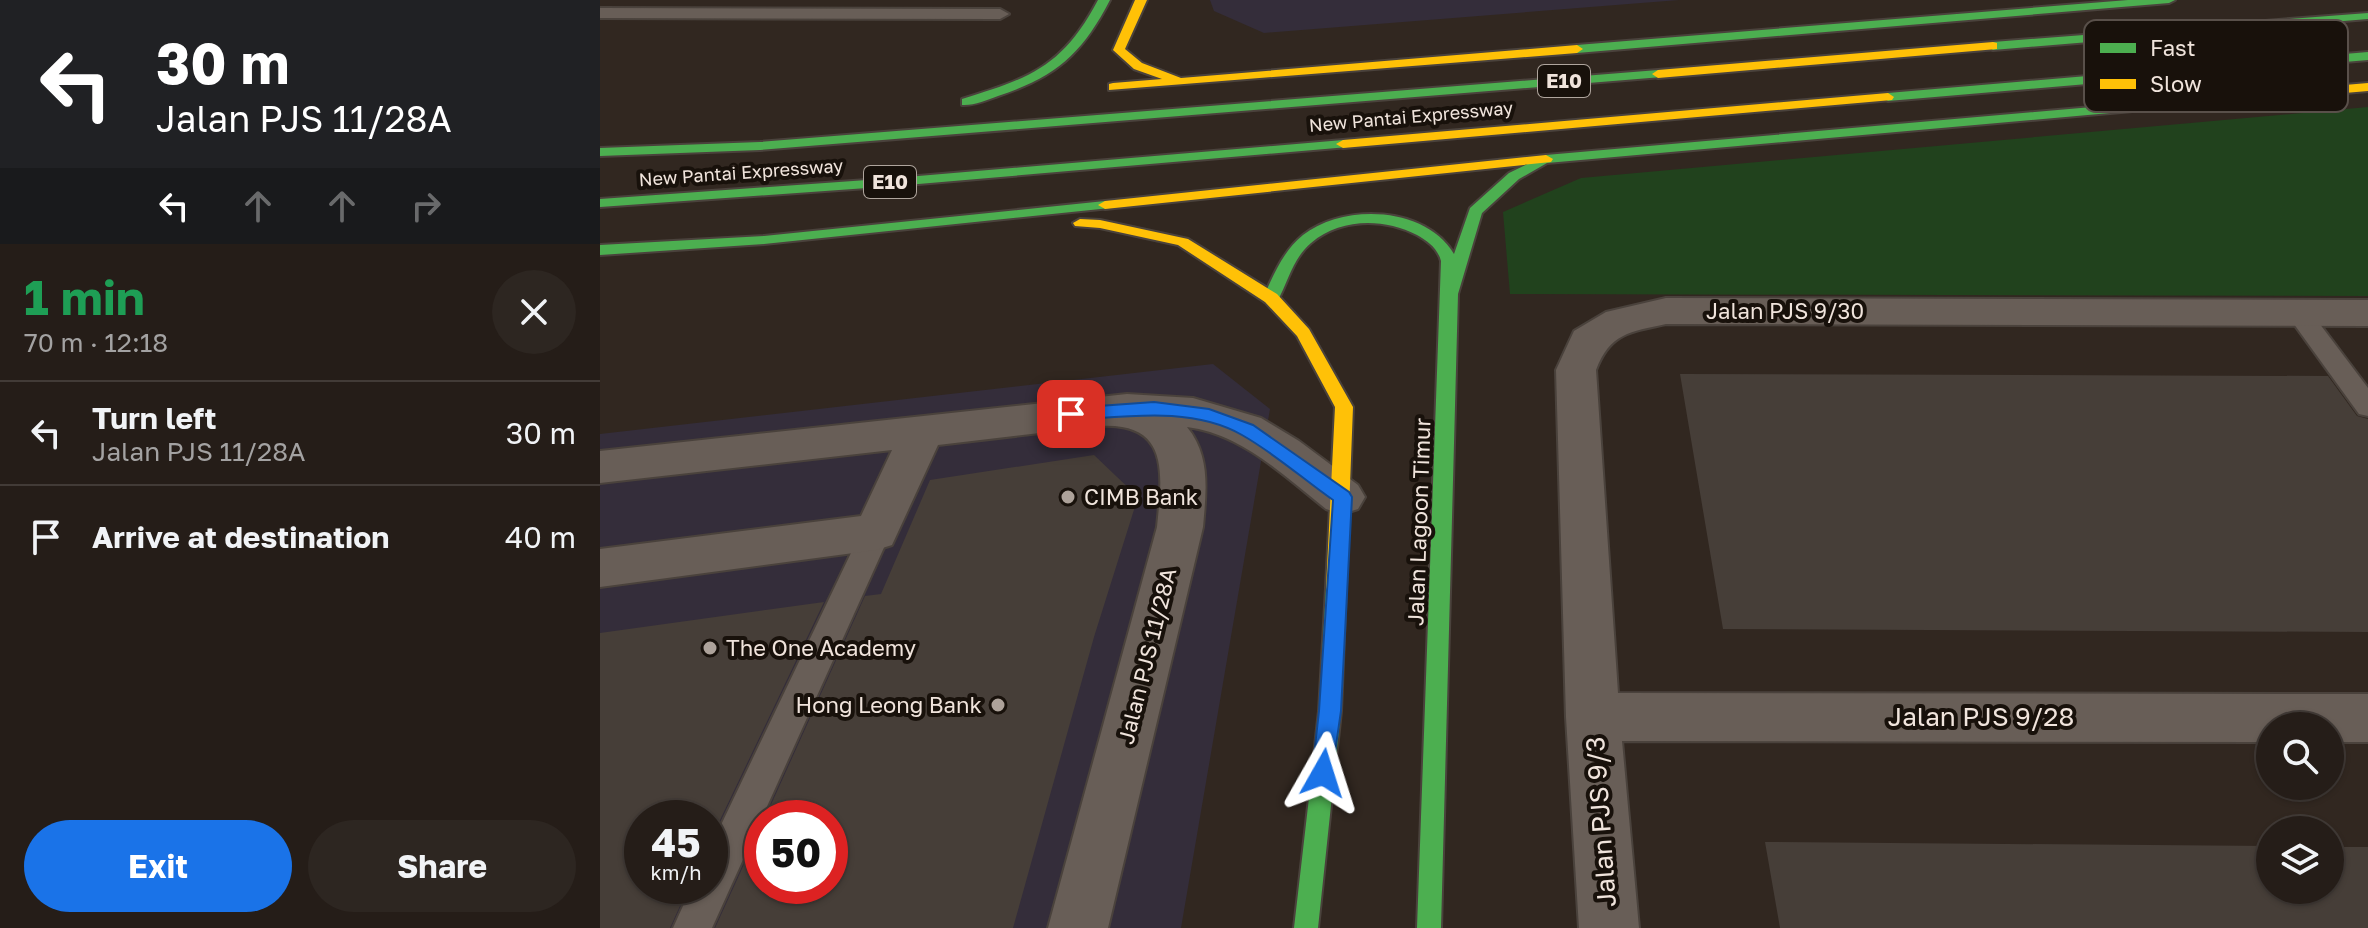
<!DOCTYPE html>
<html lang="en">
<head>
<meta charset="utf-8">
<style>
	:root { --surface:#251d18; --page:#2d2621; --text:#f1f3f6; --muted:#a3a2a2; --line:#423b37; --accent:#1a73e8 }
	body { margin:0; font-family:"Golos Text",sans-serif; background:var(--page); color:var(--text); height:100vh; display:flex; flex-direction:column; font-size:30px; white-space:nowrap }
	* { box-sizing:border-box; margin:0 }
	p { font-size:26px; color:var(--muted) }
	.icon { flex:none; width:44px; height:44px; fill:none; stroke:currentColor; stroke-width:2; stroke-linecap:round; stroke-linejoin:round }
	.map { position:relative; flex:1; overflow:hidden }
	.side { display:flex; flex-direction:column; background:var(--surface); width:600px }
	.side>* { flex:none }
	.top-card { background:#202124; color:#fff; overflow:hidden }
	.controls { position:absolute; left:1656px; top:712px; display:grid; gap:16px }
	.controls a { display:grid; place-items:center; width:88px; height:88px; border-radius:50%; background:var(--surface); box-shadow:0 2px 6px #0004,0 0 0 2px var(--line); font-size:40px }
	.speed { position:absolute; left:24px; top:800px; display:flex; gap:16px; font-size:40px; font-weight:700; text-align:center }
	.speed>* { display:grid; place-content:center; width:104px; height:104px; border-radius:50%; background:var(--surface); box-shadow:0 2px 6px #0004,0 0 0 2px var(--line); line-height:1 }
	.speed small { font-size:20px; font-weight:400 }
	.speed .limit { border:12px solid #d22; background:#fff; color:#111 }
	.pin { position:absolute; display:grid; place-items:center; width:68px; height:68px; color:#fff; margin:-34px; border-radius:16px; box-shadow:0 4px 12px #0006 }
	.me { position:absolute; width:88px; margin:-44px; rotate:6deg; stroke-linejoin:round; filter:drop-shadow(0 0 6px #0008) }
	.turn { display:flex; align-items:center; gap:28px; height:168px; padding:0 24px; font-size:36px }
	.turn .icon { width:104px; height:104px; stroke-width:2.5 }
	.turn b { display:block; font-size:56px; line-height:68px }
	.lanes { display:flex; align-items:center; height:76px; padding:0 24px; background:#0003; justify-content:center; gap:40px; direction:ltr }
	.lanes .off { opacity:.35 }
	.round { display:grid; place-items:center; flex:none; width:84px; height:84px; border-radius:42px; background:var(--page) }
	.head { display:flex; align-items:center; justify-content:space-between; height:136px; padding:0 24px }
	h1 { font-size:48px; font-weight:700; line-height:60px; color:#1e9e55 }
	.primary-button { display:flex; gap:16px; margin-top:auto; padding:16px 24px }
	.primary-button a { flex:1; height:92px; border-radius:48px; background:var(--accent); color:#fff; font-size:32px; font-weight:700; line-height:92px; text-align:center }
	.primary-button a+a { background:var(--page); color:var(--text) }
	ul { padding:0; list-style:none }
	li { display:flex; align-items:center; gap:24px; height:104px; padding:0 24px; border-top:2px solid var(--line) }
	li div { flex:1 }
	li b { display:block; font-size:30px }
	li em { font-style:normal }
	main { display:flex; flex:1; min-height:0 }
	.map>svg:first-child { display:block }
	.commercial { fill:#342d3a; fill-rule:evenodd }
	.green { fill:#21421d }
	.building { fill:#463e38 }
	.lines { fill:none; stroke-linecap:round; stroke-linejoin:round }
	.lane-casing { stroke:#4a423c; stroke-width:4 }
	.street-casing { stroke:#4a423c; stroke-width:4 }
	.fast-casing { stroke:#4a423c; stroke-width:4 }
	.slow-casing { stroke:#4a423c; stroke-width:4 }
	.lane { fill:#685e57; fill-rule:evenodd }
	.street { fill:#685e57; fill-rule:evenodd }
	.fast { fill:#4caf50; fill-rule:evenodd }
	.slow { fill:#ffc107; fill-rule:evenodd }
	.route { fill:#1a73e8; stroke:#114b97; stroke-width:2 }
	.poi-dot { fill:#ada29a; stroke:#18110b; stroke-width:3 }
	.labels { text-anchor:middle; stroke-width:8; stroke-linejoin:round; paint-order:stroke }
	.far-street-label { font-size:18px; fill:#f0e4dc; stroke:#18110b }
	.shield { fill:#18110b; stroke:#afa59d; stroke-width:2 }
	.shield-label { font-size:20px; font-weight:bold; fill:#f0e4dc }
	.street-label { font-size:22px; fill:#f0e4dc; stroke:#18110b }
	.poi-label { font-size:22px; fill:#f0e4dc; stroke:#18110b; text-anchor:start }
	.near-street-label { font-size:26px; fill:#f0e4dc; stroke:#18110b }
	.key { fill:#18110b; stroke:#59504a; stroke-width:2 }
	.key-label { font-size:22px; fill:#f0e4dc }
</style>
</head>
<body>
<main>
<section class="side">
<div class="top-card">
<div class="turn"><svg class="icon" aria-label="left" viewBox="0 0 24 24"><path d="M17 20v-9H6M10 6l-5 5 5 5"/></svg><div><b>30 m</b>Jalan PJS 11/28A</div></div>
<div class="lanes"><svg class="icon" aria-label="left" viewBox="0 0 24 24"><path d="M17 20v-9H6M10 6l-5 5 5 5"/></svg><svg class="icon off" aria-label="ahead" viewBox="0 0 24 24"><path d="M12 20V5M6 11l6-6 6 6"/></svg><svg class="icon off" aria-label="ahead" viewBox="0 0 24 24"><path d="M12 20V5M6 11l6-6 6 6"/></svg><svg class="icon off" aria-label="right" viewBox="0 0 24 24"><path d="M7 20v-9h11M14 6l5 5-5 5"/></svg></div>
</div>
<div class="head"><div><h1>1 min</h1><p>70 m · 12:18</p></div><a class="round"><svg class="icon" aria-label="close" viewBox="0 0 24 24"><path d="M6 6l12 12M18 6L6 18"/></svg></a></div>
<ul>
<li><svg class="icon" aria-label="left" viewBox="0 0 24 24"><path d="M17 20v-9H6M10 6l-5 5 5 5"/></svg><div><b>Turn left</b><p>Jalan PJS 11/28A</p></div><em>30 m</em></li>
<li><svg class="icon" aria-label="arrive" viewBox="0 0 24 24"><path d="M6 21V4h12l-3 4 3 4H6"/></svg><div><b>Arrive at destination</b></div><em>40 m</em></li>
</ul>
<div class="primary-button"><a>Exit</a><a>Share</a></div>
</section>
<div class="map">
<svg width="1768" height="928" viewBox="0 0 1768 928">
	<rect width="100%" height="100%" fill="#312720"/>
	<g class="commercial">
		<path d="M610,0H1079L664,33L614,11Z"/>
		<path d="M613,364L670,409L581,928H0V434ZM42,818H110V886H42ZM162,818H230V886H162Z"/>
	</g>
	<path class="green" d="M1768,107V296L910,294L903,212L981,178Z"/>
	<g class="building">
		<path d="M1080,374L1728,376L1757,416L1768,419V632L1123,629Z"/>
		<path d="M494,455L538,497L494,637L413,928H115L162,825V886H230V818H165L265,596L281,594L330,480Z"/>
		<path d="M224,602L110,841V818H42V886H89L70,928H0V633Z"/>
		<path d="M1165,842L1670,846V890H1730V847H1768V928H1180Z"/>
	</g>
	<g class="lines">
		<defs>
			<g id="lane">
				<path d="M0,8L400,9L409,14L400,19L0,18Z"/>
				<path d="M1698,305L1707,307L1768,388V416L1759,414L1686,313L1689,307Z"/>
				<path d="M276,520L286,524L291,532L112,928H73L92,886H110V848L261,532L266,524Z"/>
			</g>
			<g id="street">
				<path d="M1066,298L1768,300V326L1066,324C1030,332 1010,333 996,370L1018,693L1768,694V742H1730V726H1670V742L1022,741L1039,928H979L966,717L956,370L974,331L1006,312Z"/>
				<path d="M527,394L593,398L661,418L699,441L758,485L765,497L758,509L742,514L726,509C684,476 642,434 587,427C611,456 606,492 603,527L508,928H448L557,527C562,476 571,422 500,426L338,445L292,545L276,550L0,587V549L261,516L292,450L0,483V451Z"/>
			</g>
			<g id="fast">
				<path d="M498,0H510C482,54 456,77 398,96C387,100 373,106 362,105V99C431,78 463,66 498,0Z"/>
				<path d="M1528,0H1575L1569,3L977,53L971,49L977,45Z"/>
				<path d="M1768,13V19L1393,50L1387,46L1393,42Z"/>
				<path d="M1768,52V60L1288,101L1282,97L1288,93Z"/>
				<path d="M1058,70L1062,71V77L160,150L0,156V148L160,142Z"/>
				<path d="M1572,100L1577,101V107L947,163L919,179L882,213L858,294L841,928H817L841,261C838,249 828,241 817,235C783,218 741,218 711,243C693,258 688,282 677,302H665L663,298C673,276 683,251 703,235C744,203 826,206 854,254L870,208L909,173L946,155Z"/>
				<path d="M743,140L750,144L748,147L295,186L0,207V199L295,178Z"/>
				<path d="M505,201L512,205L510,208L164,244L0,255V245L164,236Z"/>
				<path d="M736,580L743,582L746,588L741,711L718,928H694L719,711L726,588L729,582Z"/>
			</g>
			<g id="slow">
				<path d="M535,0H547L525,49L542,63L581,78L977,45L983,49L977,53L509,90V84L513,83L562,79L534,69L513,50Z"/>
				<path d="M1393,42L1397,43V49L1058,78L1052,74L1058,70Z"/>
				<path d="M1768,83V91L1572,108L1566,104L1572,100Z"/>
				<path d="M1288,93L1294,97L1292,100L743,148L736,144L743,140Z"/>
				<path d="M946,155L953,159L951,162L505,209L498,205L505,201Z"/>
				<path d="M480,219L500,220L588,239L677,294L709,329L753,407L746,588L743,594L736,596L729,594L726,588L735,407L697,336L665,302L578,245L500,228L475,226L473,223Z"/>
			</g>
		</defs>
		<use href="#lane" class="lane-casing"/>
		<use href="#street" class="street-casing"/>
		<use href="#fast" class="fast-casing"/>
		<use href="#slow" class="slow-casing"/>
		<use href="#lane" class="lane"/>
		<use href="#street" class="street"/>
		<use href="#fast" class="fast"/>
		<use href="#slow" class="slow"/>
	</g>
	<path class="route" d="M554,402L609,409L653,425L749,492L752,497L741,711L731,780L723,783L715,780L712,773L719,711L733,500C703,479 674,453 642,435C591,406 526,417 471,420L462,414L471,408Z"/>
	<g class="poi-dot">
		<circle cx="468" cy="497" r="8"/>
		<circle cx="110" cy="648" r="8"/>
		<circle cx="398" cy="705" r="8"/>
	</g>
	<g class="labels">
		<g class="far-street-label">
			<text transform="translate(811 117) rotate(-5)" y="6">New Pantai Expressway</text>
			<text transform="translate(141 173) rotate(-4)" y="6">New Pantai Expressway</text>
		</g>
		<g class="shield">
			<rect x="938" y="65" width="52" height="32" rx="6"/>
			<rect x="264" y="166" width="52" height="32" rx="6"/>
		</g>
		<g class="shield-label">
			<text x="964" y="88">E10</text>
			<text x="290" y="189">E10</text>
		</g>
		<g class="street-label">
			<text x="1185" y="319">Jalan PJS 9/30</text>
			<text transform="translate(819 522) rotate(-88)" y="8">Jalan Lagoon Timur</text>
			<text transform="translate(547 656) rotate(-76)" y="8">Jalan PJS 11/28A</text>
		</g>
		<g class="poi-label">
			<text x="484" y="505">CIMB Bank</text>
			<text x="126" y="656">The One Academy</text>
			<text x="382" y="713" text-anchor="end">Hong Leong Bank</text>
		</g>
		<g class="near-street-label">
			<text x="1381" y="726">Jalan PJS 9/28</text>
			<text transform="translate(1001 822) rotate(-94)" y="9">Jalan PJS 9/3</text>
		</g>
	</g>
	<rect x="1484" y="20" width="264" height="92" rx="12" class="key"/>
	<rect x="1500" y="43" width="36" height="10" fill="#4caf50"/>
	<rect x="1500" y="79" width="36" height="10" fill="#ffc107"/>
	<g class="key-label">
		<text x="1550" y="56">Fast</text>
		<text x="1550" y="92">Slow</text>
	</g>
</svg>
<div class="controls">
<a><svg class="icon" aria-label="search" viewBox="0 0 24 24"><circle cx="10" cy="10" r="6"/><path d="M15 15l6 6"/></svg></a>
<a><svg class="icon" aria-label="layers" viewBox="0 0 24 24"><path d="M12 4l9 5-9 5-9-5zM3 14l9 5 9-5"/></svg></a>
</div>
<div class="speed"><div>45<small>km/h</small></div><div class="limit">50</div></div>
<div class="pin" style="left:471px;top:414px;background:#d93025"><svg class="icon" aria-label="arrive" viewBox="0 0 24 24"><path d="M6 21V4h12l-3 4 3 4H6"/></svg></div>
<svg class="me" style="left:723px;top:773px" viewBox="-20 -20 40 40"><path d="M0-17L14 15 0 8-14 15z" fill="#1a73e8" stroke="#fff" stroke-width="4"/></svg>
</div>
</main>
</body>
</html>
